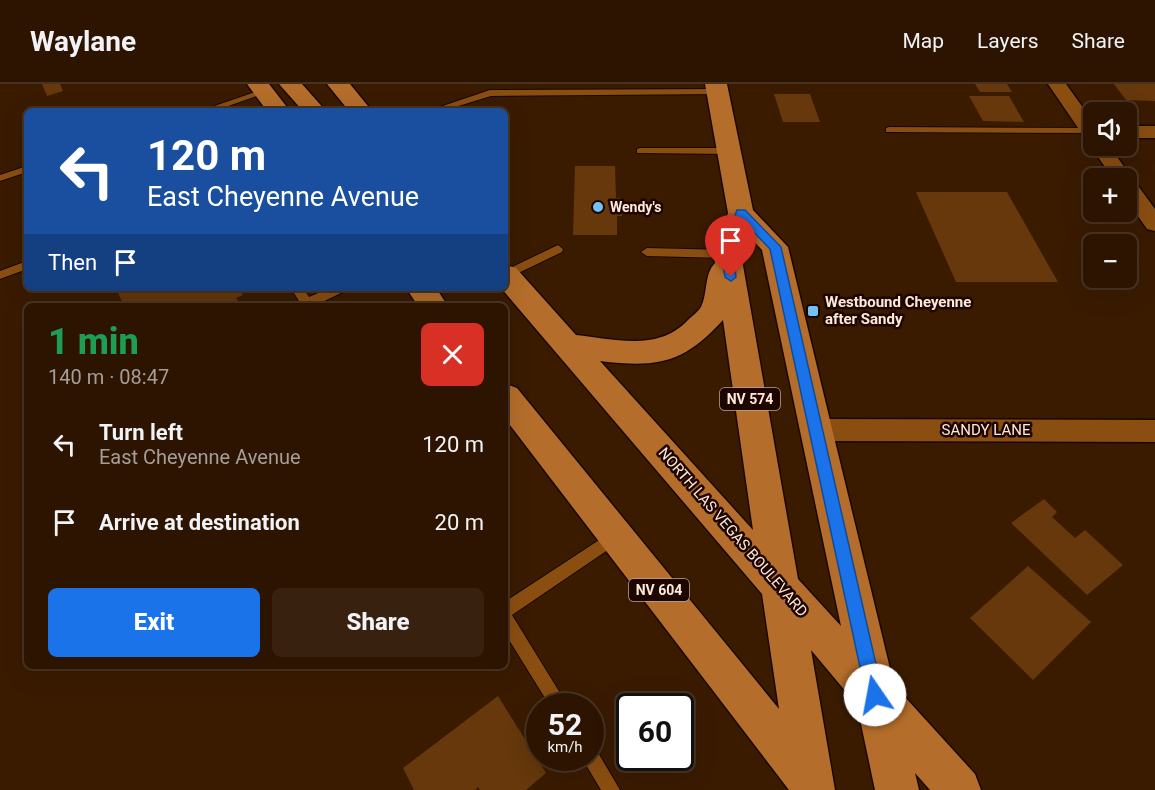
<!DOCTYPE html>
<html lang="en">
<head>
<meta charset="utf-8">
<style>
	:root { --surface:#2c1400; --page:#38210f; --text:#f1f3f6; --muted:#a69e99; --line:#483322; --accent:#1a73e8 }
	body { margin:0; font-family:Roboto,sans-serif; background:var(--page); color:var(--text); height:100vh; display:flex; flex-direction:column; font-size:22px; white-space:nowrap }
	* { box-sizing:border-box; margin:0 }
	p { font-size:20px; color:var(--muted) }
	.icon { flex:none; width:33px; height:33px; fill:none; stroke:currentColor; stroke-width:2; stroke-linecap:round; stroke-linejoin:round }
	.map { position:relative; flex:1; overflow:hidden }
	.panel { position:absolute; left:24px; top:219px; width:484px; height:366px; display:flex; flex-direction:column; background:var(--surface); border-radius:9px; box-shadow:0 6px 24px #0002,0 0 0 2px var(--line) }
	.panel>* { flex:none }
	.hud { position:absolute; left:24px; top:24px; width:484px; height:183px; border-radius:9px; box-shadow:0 6px 24px #0002,0 0 0 2px var(--line); background:#1a4fa0; color:#fff; overflow:hidden }
	.buttons { position:absolute; left:1083px; top:18px; display:grid; gap:12px }
	.buttons a { display:grid; place-items:center; width:54px; height:54px; border-radius:9px; background:var(--surface); box-shadow:0 6px 24px #0002,0 0 0 2px var(--line); font-size:30px }
	.speed { position:absolute; left:526px; top:609px; display:flex; gap:12px; font-size:30px; font-weight:700; text-align:center }
	.speed>* { display:grid; place-content:center; width:78px; height:78px; border-radius:50%; background:var(--surface); box-shadow:0 6px 24px #0002,0 0 0 2px var(--line); line-height:1 }
	.speed small { font-size:15px; font-weight:400 }
	.speed .limit { border:3px solid #111; border-radius:9px; background:#fff; color:#111 }
	.pin { position:absolute; display:grid; place-items:center; width:51px; height:51px; color:#fff; margin:-62px -26px; border-radius:50% 50% 50% 0; rotate:-45deg; box-shadow:0 0 6px #0007 }
	.pin .icon { rotate:45deg }
	.me { position:absolute; width:66px; margin:-33px; rotate:348deg; stroke-linejoin:round; filter:drop-shadow(0 0 4px #0008) }
	.turn { display:flex; align-items:center; gap:21px; height:126px; padding:0 24px; font-size:27px }
	.turn .icon { width:78px; height:78px; stroke-width:2.5 }
	.turn b { display:block; font-size:42px; line-height:51px }
	.then { display:flex; align-items:center; height:57px; padding:0 24px; background:#0003; gap:12px; font-size:22px }
	.round { display:grid; place-items:center; flex:none; width:63px; height:63px; border-radius:9px; background:var(--page) }
	.head { display:flex; align-items:center; justify-content:space-between; height:102px; padding:0 24px }
	h1 { font-size:36px; font-weight:800; line-height:45px; color:#1e9e55 }
	.button { display:flex; gap:12px; margin-top:auto; padding:12px 24px }
	.button a { flex:1; height:69px; border-radius:9px; background:var(--accent); color:#fff; font-size:24px; font-weight:800; line-height:69px; text-align:center }
	.button a+a { background:var(--page); color:var(--text) }
	ul { padding:0; list-style:none }
	li { display:flex; align-items:center; gap:18px; height:78px; padding:0 24px }
	li div { flex:1 }
	li b { display:block; font-size:22px }
	li em { font-style:normal }
	header { display:flex; align-items:center; gap:36px; box-sizing:border-box; height:84px; padding:0 30px; background:var(--surface); border-bottom:2px solid var(--line) }
	header strong { font-size:28px }
	nav { display:flex; gap:33px; margin-inline-start:auto; font-size:21px }
	.map>svg:first-child { display:block }
	.building { fill:#66380b }
	.lines { fill:none; stroke-linecap:round; stroke-linejoin:round }
	.lane-casing { stroke:#1a0800; stroke-width:2 }
	.street-casing { stroke:#1a0800; stroke-width:3 }
	.primary-casing { stroke:#1a0800; stroke-width:3 }
	.lane { fill:#8a4e11; fill-rule:evenodd }
	.street { fill:#8a4e11; fill-rule:evenodd }
	.primary { fill:#b46d2a; fill-rule:evenodd }
	.route { fill:#1a73e8; stroke:#114b97; stroke-width:1.5 }
	.poi-dot { fill:#73c1f5; stroke:#1d0600; stroke-width:2 }
	.labels { text-anchor:middle; stroke-width:5; stroke-linejoin:round; paint-order:stroke }
	.far-poi-label { font-size:14px; font-weight:bold; fill:#fee9d9; stroke:#1d0600; text-anchor:start }
	.shield { fill:#1d0600; stroke:#baa598; stroke-width:1.5 }
	.shield-label { font-size:14px; font-weight:bold; fill:#fee9d9 }
	.poi-label { font-size:15px; font-weight:bold; fill:#fee9d9; stroke:#1d0600; text-anchor:start }
	.street-label { font-size:15px; fill:#fee9d9; stroke:#1d0600 }
</style>
</head>
<body>
<header>
<strong>Waylane</strong>
<nav><a>Map</a><a>Layers</a><a>Share</a></nav>
</header>
<div class="map">
<svg width="1155" height="706" viewBox="0 0 1155 706">
	<rect width="100%" height="100%" fill="#3a1b00"/>
	<g class="building">
		<path d="M42,0H60L63,7L47,12Z"/>
		<path d="M975,0H1007L1012,8H980Z"/>
		<path d="M1114,0H1155V17L1126,16Z"/>
		<path d="M774,10H810L820,38H783Z"/>
		<path d="M969,12H1009L1024,38L983,37Z"/>
		<path d="M575,82H615L616,114H621L622,132H617V151H573Z"/>
		<path d="M916,108H1007L1058,198H956Z"/>
		<path d="M116,204H239L243,211L236,214L241,222H124Z"/>
		<path d="M1044,415L1057,428L1052,433L1075,454L1085,446L1123,481L1087,511L1011,439Z"/>
		<path d="M1028,482L1091,538L1033,596L970,534Z"/>
		<path d="M498,612L546,689L526,706H480L478,703L475,706H414L403,684Z"/>
	</g>
	<g class="lines">
		<defs>
			<g id="lane">
				<path d="M717,5L721,8L720,10L491,12L442,27H428L490,6Z"/>
				<path d="M261,6L268,8L214,27H200Z"/>
				<path d="M889,43L1090,44L1093,45L1094,49L886,48V44Z"/>
				<path d="M640,64H729L734,67L729,70L637,69V65Z"/>
				<path d="M27,82V88L0,97V91Z"/>
				<path d="M558,161L563,165L562,168L506,195V186Z"/>
				<path d="M647,164L727,166L733,170L727,174L647,172L641,168Z"/>
				<path d="M27,177V185L0,195V187Z"/>
				<path d="M291,204H303L309,213L330,204H347L345,207L314,222H302Z"/>
				<path d="M616,445L621,447L623,452L621,457L512,531L568,622H550L506,551V517Z"/>
				<path d="M591,664L597,667L620,706H601L582,674H591Z"/>
			</g>
			<g id="street">
				<path d="M1048,0H1066L1094,39V62H1109L1155,125V147L1147,145L1126,115V94H1113L1090,62L1093,58L1087,57Z"/>
				<rect x="1126" y="42" width="29" height="12"/>
				<path d="M817,335L1155,336V358L817,357L808,354L804,346L808,338Z"/>
			</g>
			<g id="primary">
				<path d="M247,0H269L290,27H267Z"/>
				<path d="M279,0H302L326,27H303Z"/>
				<path d="M327,0H350L372,27H349Z"/>
				<path d="M705,0H727L753,126L788,163L894,601L975,690L981,706H930L915,689L919,706H875L857,621L811,566L835,706H789L506,336V300L517,304L779,625L762,510L501,204H506V181L516,184L576,251C614,255 658,268 688,236C692,232 698,228 701,223C708,209 704,190 715,179L713,170L728,129ZM747,150L762,166L841,542L798,495L741,170ZM723,236L753,446L600,277C657,284 683,280 723,236Z"/>
				<path d="M406,204H436L448,222H418Z"/>
			</g>
		</defs>
		<use href="#lane" class="lane-casing"/>
		<use href="#street" class="street-casing"/>
		<use href="#primary" class="primary-casing"/>
		<use href="#lane" class="lane"/>
		<use href="#street" class="street"/>
		<use href="#primary" class="primary"/>
	</g>
	<path class="route" d="M737,126H745L781,163L883,611L881,617L875,619L869,617L866,611L770,165L743,137L733,170L736,193L731,197L725,193L721,170Z"/>
	<g class="poi-dot">
		<circle cx="598" cy="123" r="6"/>
		<rect x="807" y="221" width="12" height="12" rx="3"/>
	</g>
	<g class="labels">
		<g class="far-poi-label">
			<text x="610" y="128">Wendy's</text>
		</g>
		<g class="shield">
			<rect x="720" y="304" width="60" height="22" rx="4.5"/>
			<rect x="629" y="495" width="60" height="22" rx="4.5"/>
		</g>
		<g class="shield-label">
			<text x="750" y="320">NV 574</text>
			<text x="659" y="511">NV 604</text>
		</g>
		<g class="poi-label">
			<text x="825" y="223">Westbound Cheyenne<tspan x="825" dy="17">after Sandy</tspan></text>
		</g>
		<g class="street-label">
			<text x="986" y="351">SANDY LANE</text>
			<text transform="translate(733 448) rotate(49)" y="5">NORTH LAS VEGAS BOULEVARD</text>
		</g>
	</g>
</svg>
<div class="buttons">
<a><svg class="icon" aria-label="sound" viewBox="0 0 24 24"><path d="M4 9h4l5-4v14l-5-4H4zM17 9q2 3 0 6"/></svg></a>
<a>+</a>
<a>−</a>
</div>
<div class="speed"><div>52<small>km/h</small></div><div class="limit">60</div></div>
<div class="pin" style="left:731px;top:193px;background:#d93025"><svg class="icon" aria-label="arrive" viewBox="0 0 24 24"><path d="M6 21V4h12l-3 4 3 4H6"/></svg></div>
<svg class="me" style="left:875px;top:611px" viewBox="-20 -20 40 40"><circle r="19" fill="#fff"/><path d="M0-13L10 11 0 6-10 11z" fill="#1a73e8"/></svg>
<div class="hud">
<div class="turn"><svg class="icon" aria-label="left" viewBox="0 0 24 24"><path d="M17 20v-9H6M10 6l-5 5 5 5"/></svg><div><b>120 m</b>East Cheyenne Avenue</div></div>
<div class="then">Then<svg class="icon" aria-label="arrive" viewBox="0 0 24 24"><path d="M6 21V4h12l-3 4 3 4H6"/></svg></div>
</div>
<section class="panel">
<div class="head"><div><h1>1 min</h1><p>140 m · 08:47</p></div><a class="round" style="background:#d93025;color:#fff"><svg class="icon" aria-label="close" viewBox="0 0 24 24"><path d="M6 6l12 12M18 6L6 18"/></svg></a></div>
<ul>
<li><svg class="icon" aria-label="left" viewBox="0 0 24 24"><path d="M17 20v-9H6M10 6l-5 5 5 5"/></svg><div><b>Turn left</b><p>East Cheyenne Avenue</p></div><em>120 m</em></li>
<li><svg class="icon" aria-label="arrive" viewBox="0 0 24 24"><path d="M6 21V4h12l-3 4 3 4H6"/></svg><div><b>Arrive at destination</b></div><em>20 m</em></li>
</ul>
<div class="button"><a>Exit</a><a>Share</a></div>
</section>
</div>
</body>
</html>
